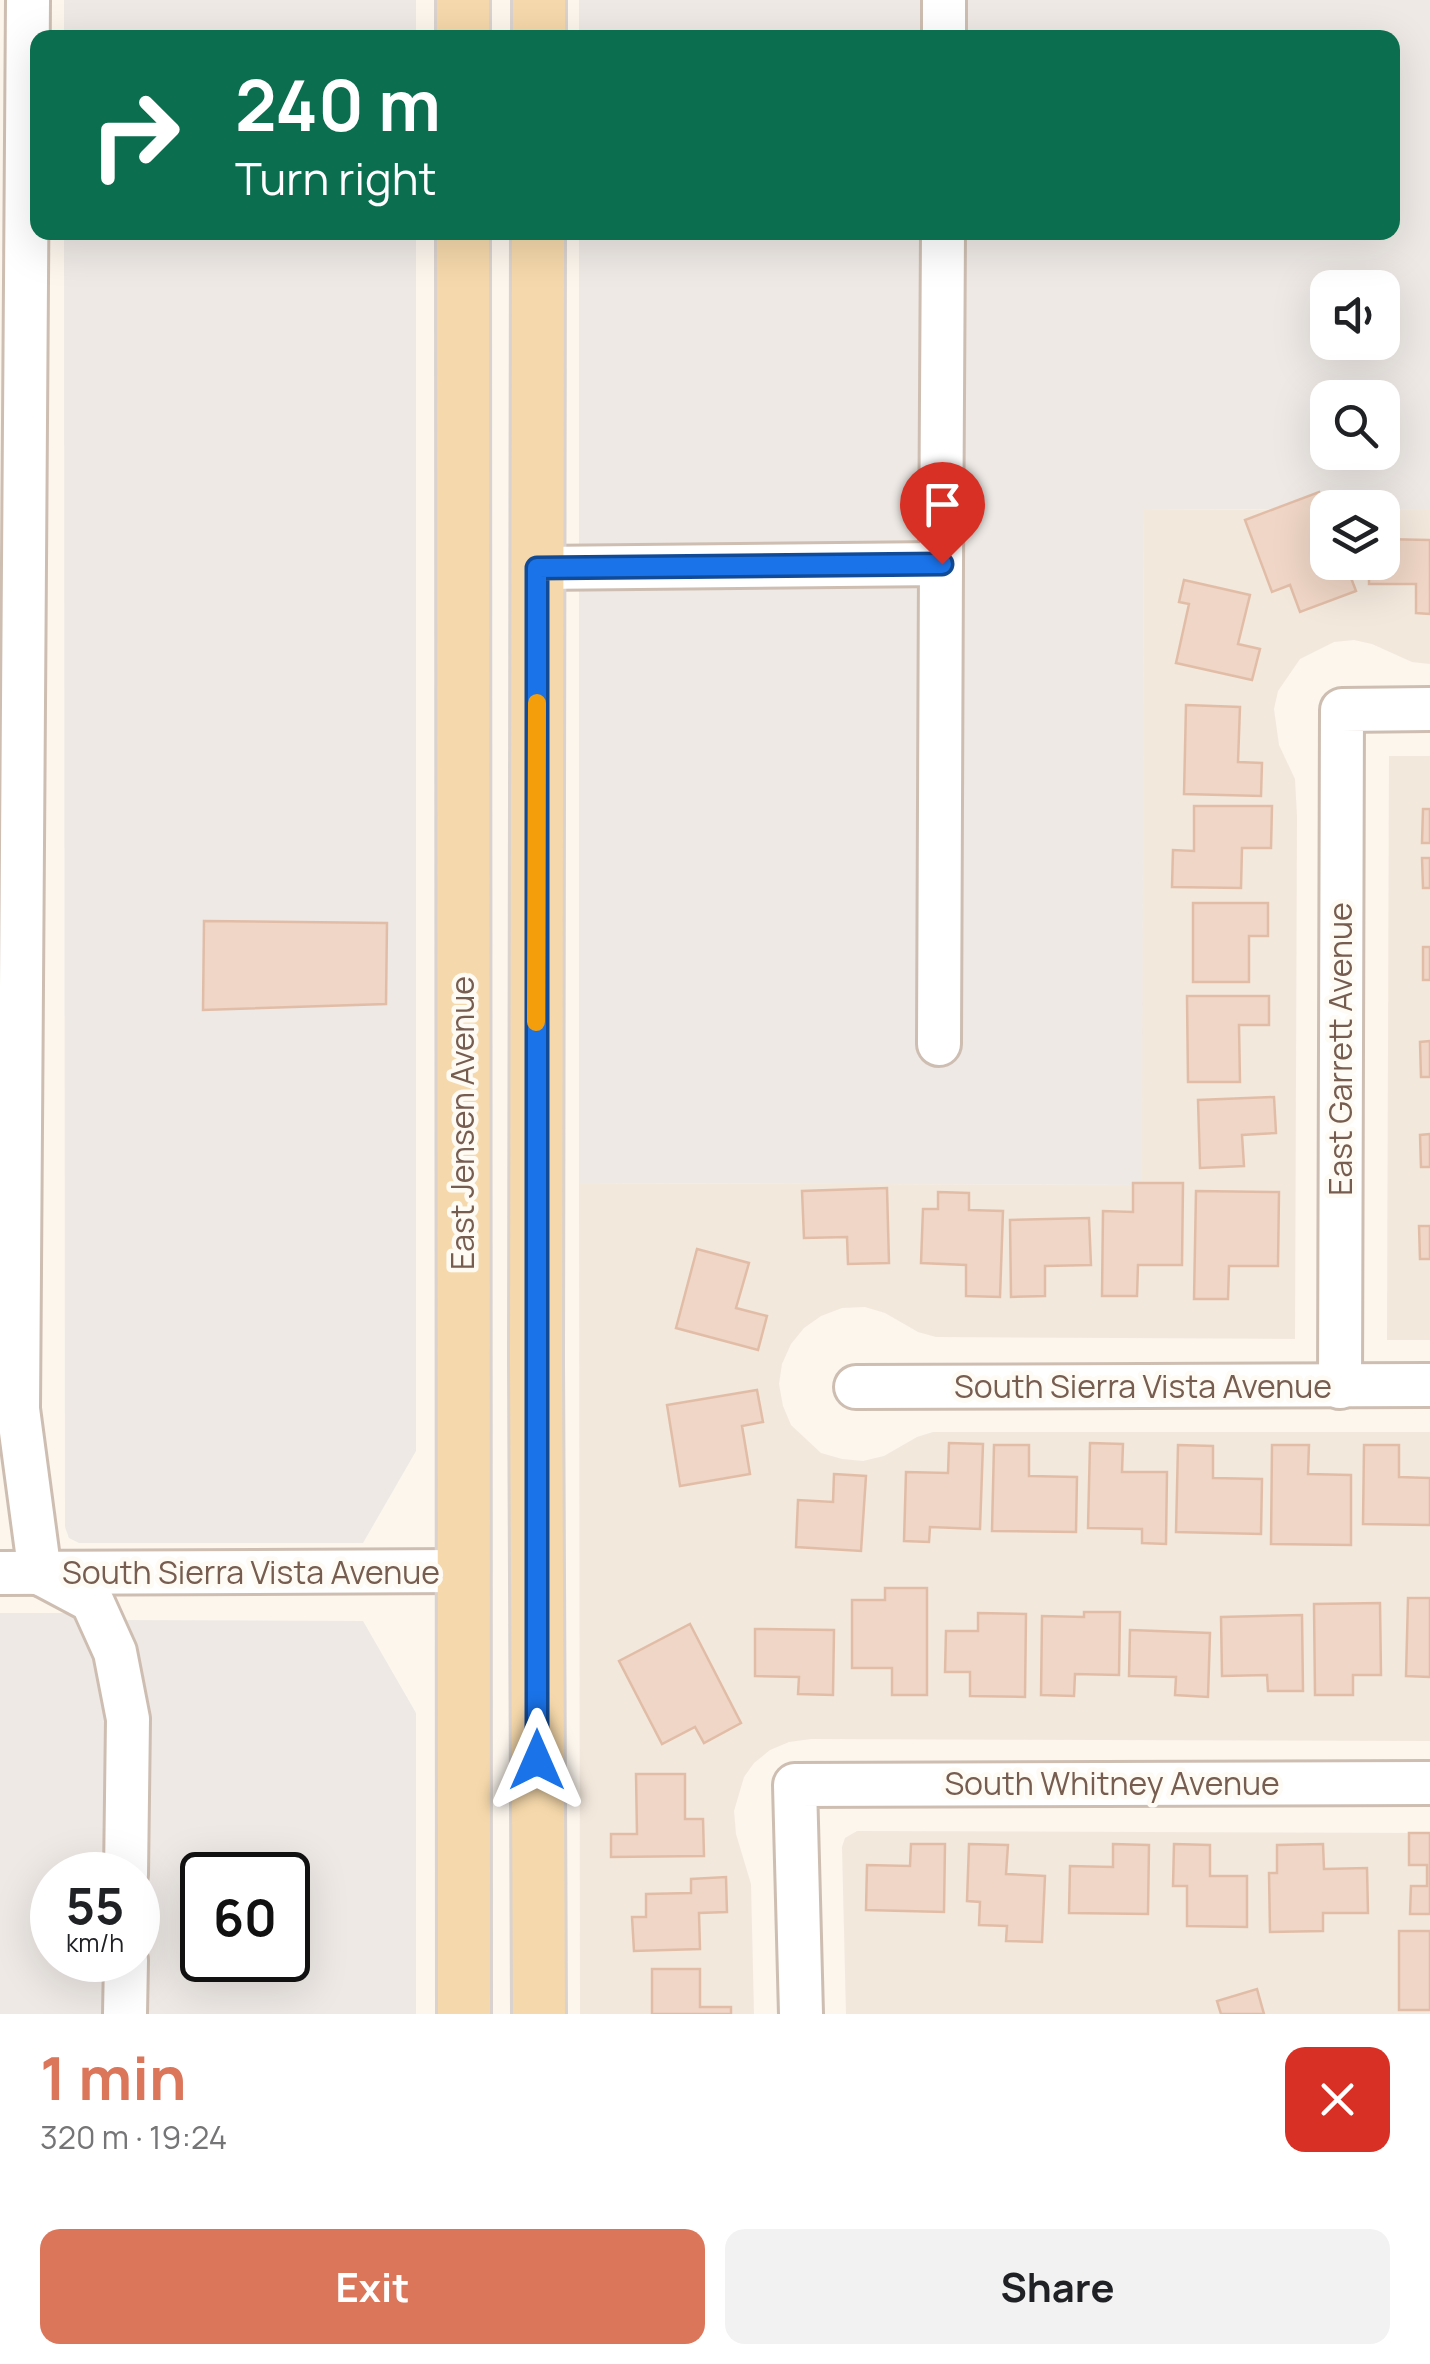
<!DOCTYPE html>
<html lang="en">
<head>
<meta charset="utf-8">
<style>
	:root { --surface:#fff; --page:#f2f2f2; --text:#202124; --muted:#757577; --accent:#dc765b }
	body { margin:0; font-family:Manrope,sans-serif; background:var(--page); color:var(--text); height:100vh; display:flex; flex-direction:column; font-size:38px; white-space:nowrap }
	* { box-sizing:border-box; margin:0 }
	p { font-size:32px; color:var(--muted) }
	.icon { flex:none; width:55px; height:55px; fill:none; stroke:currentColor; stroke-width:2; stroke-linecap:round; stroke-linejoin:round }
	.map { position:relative; height:2014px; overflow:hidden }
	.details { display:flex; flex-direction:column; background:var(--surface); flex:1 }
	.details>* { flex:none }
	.banner { position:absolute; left:30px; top:30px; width:1370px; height:210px; border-radius:20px; box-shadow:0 10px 40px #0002; background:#0b6e4f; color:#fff; overflow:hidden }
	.buttons { position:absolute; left:1310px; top:270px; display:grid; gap:20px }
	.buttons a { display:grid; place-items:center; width:90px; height:90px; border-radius:20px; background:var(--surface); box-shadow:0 10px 40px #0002; font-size:50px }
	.speed { position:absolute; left:30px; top:1852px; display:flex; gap:20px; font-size:50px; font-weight:700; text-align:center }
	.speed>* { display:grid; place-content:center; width:130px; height:130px; border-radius:50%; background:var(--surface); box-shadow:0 10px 40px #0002; line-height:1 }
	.speed small { font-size:25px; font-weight:400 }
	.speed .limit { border:5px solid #111; border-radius:15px; background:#fff; color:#111 }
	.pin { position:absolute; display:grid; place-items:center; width:85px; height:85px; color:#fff; margin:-102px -42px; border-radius:50% 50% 50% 0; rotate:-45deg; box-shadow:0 0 10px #0007 }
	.pin .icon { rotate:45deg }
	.me { position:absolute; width:110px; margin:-55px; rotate:0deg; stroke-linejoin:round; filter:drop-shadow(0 0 8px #0008) }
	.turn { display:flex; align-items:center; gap:35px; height:210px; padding:0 40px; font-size:45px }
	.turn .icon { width:130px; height:130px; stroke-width:2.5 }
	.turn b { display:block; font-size:70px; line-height:85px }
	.round { display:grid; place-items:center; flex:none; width:105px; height:105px; border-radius:20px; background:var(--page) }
	.headline { display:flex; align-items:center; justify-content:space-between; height:170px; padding:0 40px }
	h1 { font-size:60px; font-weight:700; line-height:75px; color:var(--accent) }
	.action { display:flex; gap:20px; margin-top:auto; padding:20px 40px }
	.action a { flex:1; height:115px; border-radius:20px; background:var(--accent); color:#fff; font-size:40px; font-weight:700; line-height:115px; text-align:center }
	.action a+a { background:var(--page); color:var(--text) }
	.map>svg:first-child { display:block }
	.residential { fill:#f3e8dc }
	.industrial { fill:#eee9e5; fill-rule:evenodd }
	.building { fill:#efd6c6; stroke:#e1bda8; stroke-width:2.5 }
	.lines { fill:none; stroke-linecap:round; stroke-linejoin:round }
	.minor-casing { stroke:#cebeb2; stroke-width:48 }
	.major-casing { stroke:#d9d2ce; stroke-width:58 }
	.minor { stroke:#fff; stroke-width:42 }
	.major { stroke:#f5d8ab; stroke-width:52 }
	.route-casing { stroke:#114b97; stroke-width:25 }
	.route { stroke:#1a73e8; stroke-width:18 }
	.slow { stroke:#f59e0b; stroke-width:18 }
	.labels { text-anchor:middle; stroke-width:9; stroke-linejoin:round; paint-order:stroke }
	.street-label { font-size:32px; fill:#775d50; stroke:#fefaf4 }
</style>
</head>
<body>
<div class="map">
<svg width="1430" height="2014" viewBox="0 0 1430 2014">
	<rect width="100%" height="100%" fill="#fcf6ed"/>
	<g class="residential">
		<path d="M1144,509L1327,510L1328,562H1382L1383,510H1430V664L1412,662L1372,644L1354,640L1334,642L1300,659L1278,691L1274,709L1279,745L1295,779L1297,816L1295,1339L936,1337L918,1332L885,1313L865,1307L842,1308L821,1316L804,1328L791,1344L782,1364L779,1384L783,1406L791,1425L821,1453L842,1459L863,1461L884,1456L917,1437L933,1432H1430V1741L811,1739L789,1742L770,1750L754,1763L744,1777L734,1811L736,1834L751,1884L754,2014H580L579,1183L1141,1185Z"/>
		<path d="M1389,756H1430V1340H1387Z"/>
		<path d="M857,1831L1430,1833V2014H846L842,1847L845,1838Z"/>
	</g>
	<g class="industrial">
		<rect x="64" y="0" width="352" height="37"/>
		<path d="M579,0H1430V510L1144,509L1142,1185L579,1183V233L1392,232V38H579ZM1328,288H1382V342H1328ZM1328,398H1382V452H1328Z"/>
		<path d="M64,233H416V1451L363,1543H79L69,1538L65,1527Z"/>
		<path d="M0,1613H94L95,1620L363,1621L416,1713V2014H0ZM52,1875H138V1960H52ZM202,1875H288V1960H202Z"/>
	</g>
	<g class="building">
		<path d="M1319,492L1328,515V562H1345L1356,591L1300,612L1290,585L1272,592L1245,520Z"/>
		<path d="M1382,539L1430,540V614L1416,613V584H1369V562H1382Z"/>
		<path d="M1184,580L1250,595L1238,644L1260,649L1252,680L1176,663L1189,604L1179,602Z"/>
		<path d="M1186,705L1240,707L1238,762L1262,763L1261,796L1184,794Z"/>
		<path d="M1194,806H1272L1271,848H1242L1241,888L1172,887L1173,850L1194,851Z"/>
		<path d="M1423,809H1430V843H1422Z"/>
		<path d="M1422,858H1430V888H1423Z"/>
		<path d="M1193,903H1268V936H1249V982H1193Z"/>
		<path d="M204,921L387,923L386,1004L203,1010Z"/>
		<rect x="1423" y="947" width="7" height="33"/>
		<path d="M1187,996H1269V1025H1239L1240,1082H1188Z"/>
		<path d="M1430,1041V1077H1421L1420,1042Z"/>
		<path d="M1274,1097L1276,1133L1242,1135L1244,1166L1200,1168L1198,1100Z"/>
		<path d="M1430,1134V1167H1421L1420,1135Z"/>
		<path d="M1133,1183H1183L1182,1265H1138L1137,1296H1102L1103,1211L1133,1212Z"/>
		<path d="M887,1188L889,1263L848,1264L847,1237L804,1238L802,1191Z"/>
		<path d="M1196,1191L1279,1192L1278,1266H1229L1228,1299H1194Z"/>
		<path d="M938,1192L969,1193V1210L1003,1211L1000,1297L966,1296V1265L921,1263L923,1209H938Z"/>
		<path d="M1089,1218L1091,1265L1045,1266V1296L1011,1297L1010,1220Z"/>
		<path d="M1419,1226H1430V1259H1420Z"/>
		<path d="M697,1249L749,1263L736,1308L767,1316L758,1350L676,1328Z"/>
		<path d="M757,1390L763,1422L742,1426L750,1474L680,1486L667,1405Z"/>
		<path d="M949,1443L983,1444L980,1529L930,1527L929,1542L904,1541L906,1472L948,1473Z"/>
		<path d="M1090,1443L1123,1444L1122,1472H1167L1166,1544L1142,1543V1529L1088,1528Z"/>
		<path d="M994,1445H1029V1476L1077,1477L1076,1532L992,1531Z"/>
		<path d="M1178,1445L1213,1446V1478L1262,1479L1261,1534L1176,1532Z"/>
		<path d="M1272,1445H1309L1308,1474L1351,1475V1545L1271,1544Z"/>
		<path d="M1364,1445H1399V1477L1430,1478V1525L1363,1524Z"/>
		<path d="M834,1474L866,1476L861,1551L796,1547L798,1500L833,1502Z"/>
		<path d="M885,1588H927V1695H892V1668H852V1600H885Z"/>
		<path d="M1408,1598H1430V1677L1406,1676Z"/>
		<path d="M1380,1603L1381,1675H1353V1695H1315L1314,1604Z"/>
		<path d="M1084,1612H1120L1119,1675L1075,1674L1074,1696L1041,1695L1042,1616L1084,1617Z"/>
		<path d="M978,1613L1026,1614L1025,1697L970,1696V1672H945L946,1631H978Z"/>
		<path d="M1302,1615L1303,1691H1268L1267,1675L1222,1676L1221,1617Z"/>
		<path d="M690,1624L741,1723L704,1743L695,1727L662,1744L619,1661Z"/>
		<path d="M755,1629L834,1630L833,1695L798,1694L799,1677L755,1676Z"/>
		<path d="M1130,1630L1210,1633L1208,1697L1175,1695L1176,1677L1129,1676Z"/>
		<path d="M636,1774H685V1819H703L704,1856L611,1857V1834H637Z"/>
		<path d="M1409,1833H1430V1914H1410L1411,1886H1427V1865H1409Z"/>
		<path d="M911,1844H945L944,1912L866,1910L867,1865L910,1866Z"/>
		<path d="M969,1844L1008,1845L1006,1874L1045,1876L1042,1942L1006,1941L1007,1926L979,1925L980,1902L967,1901Z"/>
		<path d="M1113,1844L1149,1845L1148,1914L1069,1913L1070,1866L1113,1867Z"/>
		<path d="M1174,1844L1210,1845V1876H1247V1927L1187,1926V1886H1173Z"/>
		<path d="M1323,1844L1324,1869L1367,1868L1368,1913H1323V1931L1270,1932L1269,1873H1277V1845Z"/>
		<path d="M726,1877L727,1912L699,1913L700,1949L634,1951L632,1917H646V1894L691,1893V1879Z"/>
		<rect x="1399" y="1931" width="31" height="79"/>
		<path d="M652,1969H700V2007H731V2014H652Z"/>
		<path d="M1257,1989L1264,2014H1221L1217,2001Z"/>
	</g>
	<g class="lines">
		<defs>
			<g id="minor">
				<path d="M28,0L18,1409L40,1574"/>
				<path d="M944,38V0"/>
				<path d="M941,564L943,232"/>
				<path d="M537,568L941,564L939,1044"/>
				<path d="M856,1387L1430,1385"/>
				<path d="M1340,1387L1342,710L1430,709"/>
				<path d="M0,1573L463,1571"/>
				<path d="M45,1576L92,1601L115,1652L128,1719L126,1875"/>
				<path d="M125,2014L126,1960"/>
				<path d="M801,2014L795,1785L1430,1783"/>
			</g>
			<g id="major">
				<path d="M463,38V0"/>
				<path d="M539,38V0"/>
				<path d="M463,232L464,2014"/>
				<path d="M538,232L536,1361L539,2014"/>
			</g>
		</defs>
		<use href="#minor" class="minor-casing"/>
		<use href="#major" class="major-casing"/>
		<use href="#minor" class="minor"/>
		<use href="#major" class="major"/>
	</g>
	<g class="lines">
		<defs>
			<path id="route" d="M537,1760V568L942,564"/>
		</defs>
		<use href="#route" class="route-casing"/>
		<use href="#route" class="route"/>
		<path class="slow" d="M536,1022L537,703"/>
	</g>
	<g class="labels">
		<g class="street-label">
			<text transform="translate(1341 1049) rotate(-90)" y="11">East Garrett Avenue</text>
			<text transform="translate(463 1123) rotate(-90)" y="11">East Jensen Avenue</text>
			<text x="1143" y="1398">South Sierra Vista Avenue</text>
			<text x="251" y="1584">South Sierra Vista Avenue</text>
			<text x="1112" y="1795">South Whitney Avenue</text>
		</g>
	</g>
</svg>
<div class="buttons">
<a><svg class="icon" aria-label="sound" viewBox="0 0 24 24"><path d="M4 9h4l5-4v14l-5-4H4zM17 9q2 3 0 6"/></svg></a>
<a><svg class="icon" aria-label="search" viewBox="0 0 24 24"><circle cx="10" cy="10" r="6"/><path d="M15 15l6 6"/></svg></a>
<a><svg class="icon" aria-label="layers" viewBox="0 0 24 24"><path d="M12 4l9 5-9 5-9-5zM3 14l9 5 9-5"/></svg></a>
</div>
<div class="speed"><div>55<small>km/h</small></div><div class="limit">60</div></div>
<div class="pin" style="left:942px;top:564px;background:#d93025"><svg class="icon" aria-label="arrive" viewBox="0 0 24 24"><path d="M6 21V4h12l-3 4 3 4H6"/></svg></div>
<svg class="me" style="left:537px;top:1760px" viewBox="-20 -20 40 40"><path d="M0-17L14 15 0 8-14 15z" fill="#1a73e8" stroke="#fff" stroke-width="4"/></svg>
<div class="banner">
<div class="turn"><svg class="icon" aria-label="right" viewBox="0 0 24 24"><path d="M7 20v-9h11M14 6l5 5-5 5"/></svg><div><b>240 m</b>Turn right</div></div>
</div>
</div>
<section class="details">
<div class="headline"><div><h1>1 min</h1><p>320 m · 19:24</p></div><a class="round" style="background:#d93025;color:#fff"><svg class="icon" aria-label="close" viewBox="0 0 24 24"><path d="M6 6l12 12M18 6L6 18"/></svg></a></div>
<div class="action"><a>Exit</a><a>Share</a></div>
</section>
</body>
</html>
